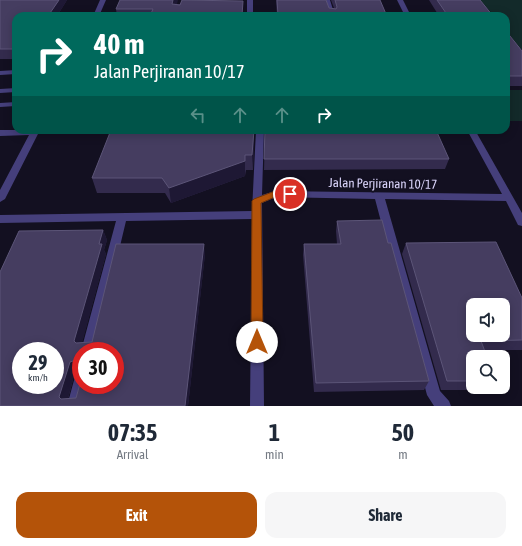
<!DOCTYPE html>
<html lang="en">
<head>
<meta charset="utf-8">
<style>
	:root { --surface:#fff; --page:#f6f6f7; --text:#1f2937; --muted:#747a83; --accent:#b45309 }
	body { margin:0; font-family:"Asap Condensed",sans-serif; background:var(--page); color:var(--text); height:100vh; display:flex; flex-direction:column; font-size:15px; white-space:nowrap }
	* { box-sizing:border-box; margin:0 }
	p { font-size:13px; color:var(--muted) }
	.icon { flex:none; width:22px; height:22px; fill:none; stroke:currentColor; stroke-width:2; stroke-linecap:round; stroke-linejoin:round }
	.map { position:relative; height:406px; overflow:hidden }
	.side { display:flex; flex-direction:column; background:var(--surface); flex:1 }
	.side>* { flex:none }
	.hud { position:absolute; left:12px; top:12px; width:498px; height:122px; border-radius:12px; box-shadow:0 2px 10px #0003; background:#00695c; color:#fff; overflow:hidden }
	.tools { position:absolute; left:466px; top:298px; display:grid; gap:8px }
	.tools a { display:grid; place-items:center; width:44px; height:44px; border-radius:8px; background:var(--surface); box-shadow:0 2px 10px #0003; font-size:20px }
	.speed { position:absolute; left:12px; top:342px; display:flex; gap:8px; font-size:20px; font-weight:700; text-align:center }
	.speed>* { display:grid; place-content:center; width:52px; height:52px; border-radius:50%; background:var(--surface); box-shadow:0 2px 10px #0003; line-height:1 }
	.speed small { font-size:10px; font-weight:400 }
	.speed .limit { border:6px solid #d22; background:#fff; color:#111 }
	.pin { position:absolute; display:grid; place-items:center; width:34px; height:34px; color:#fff; margin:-17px; border:2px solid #fff; border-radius:50%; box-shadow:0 1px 4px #0007 }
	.me { position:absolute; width:44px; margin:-22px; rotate:0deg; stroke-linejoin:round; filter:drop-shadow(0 0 3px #0008) }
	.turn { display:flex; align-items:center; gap:14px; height:84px; padding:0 16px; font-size:18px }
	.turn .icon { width:52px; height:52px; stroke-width:2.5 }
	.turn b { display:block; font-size:28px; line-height:34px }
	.lanes { display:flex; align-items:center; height:38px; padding:0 16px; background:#0003; justify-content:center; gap:20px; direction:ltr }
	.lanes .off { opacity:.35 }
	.eta { display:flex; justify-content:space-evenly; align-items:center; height:68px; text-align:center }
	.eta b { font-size:24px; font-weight:700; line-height:28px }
	.cta { display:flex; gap:8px; margin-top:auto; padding:8px 16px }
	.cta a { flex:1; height:46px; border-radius:12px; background:var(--accent); color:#fff; font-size:16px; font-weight:700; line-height:46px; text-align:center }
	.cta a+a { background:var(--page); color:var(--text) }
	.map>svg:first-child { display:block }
	.green { fill:#132a2a }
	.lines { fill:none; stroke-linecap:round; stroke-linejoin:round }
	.minor { fill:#453f7b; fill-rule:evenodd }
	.wall { fill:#332b4d; fill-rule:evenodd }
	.shaded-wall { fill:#1e1834 }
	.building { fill:#453d60; stroke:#5c5578; fill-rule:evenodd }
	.route { fill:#b45309; stroke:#753606 }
	.labels { text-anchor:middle; stroke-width:4; stroke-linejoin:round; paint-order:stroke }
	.street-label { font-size:13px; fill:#dad4fb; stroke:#131021 }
</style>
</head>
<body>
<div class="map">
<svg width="522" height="406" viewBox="0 0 522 406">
	<rect width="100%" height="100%" fill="#131021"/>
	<g class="green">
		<path d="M480,0H522V50L506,31V16H494Z"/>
		<rect x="506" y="90" width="16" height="31"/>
	</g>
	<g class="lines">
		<g class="minor">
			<path d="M100,0H106L99,16H93Z"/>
			<rect x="247" y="0" width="6" height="16"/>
			<path d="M324,0H330L335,16H329Z"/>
			<path d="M397,0H403L411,16H405Z"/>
			<path d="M16,70V74L0,75V71Z"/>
			<path d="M16,88V92L0,93V89Z"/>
			<path d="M16,102V106L0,107V103Z"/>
			<path d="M0,130H40L5,199L0,202V190L29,135L0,136Z"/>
			<path d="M256,130H264L262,195L275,191L502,194L467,130H475L522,213V226L518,225L506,201L385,199L440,391L449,401L451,406H434L427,395L375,199L276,197L262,203L264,406H250L252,219L126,221L95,351H81L116,221L0,223V215L252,211Z"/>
			<path d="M81,371V385H86L81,406H67L76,373Z"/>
		</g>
	</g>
	<g class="wall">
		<path d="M0,0H67L57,16H16V59H0Z"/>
		<path d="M276,0H326L329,8H334L331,0H380L386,14V16H277Z"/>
		<path d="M429,0H480L493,16H439Z"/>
		<path d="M225,1L244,13L243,16H117L116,9Z"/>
		<path d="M506,31L522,51V86H506Z"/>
		<path d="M265,130L449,159L445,169L264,170Z"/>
		<path d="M254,140L253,170H246L245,176L171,203L165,193H97L92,178Z"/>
		<path d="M337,221L388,243L429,381L424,390L314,392L303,255L304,244H337L336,231Z"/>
		<path d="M103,230L107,240L104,250L106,254L82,342H92L205,254L188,406H0ZM81,351L115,385H81ZM77,371V374L81,381L76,398L68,399L75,372Z"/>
		<path d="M406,243L522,298V350H484L473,357V387H490L488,390H441L402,254Z"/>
	</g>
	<g class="shaded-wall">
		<path d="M59,0H67L57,16H48Z"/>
		<path d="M173,0H178L174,16L172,4Z"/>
		<path d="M243,1V16H242Z"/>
		<path d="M254,130V140L253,170L252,155Z"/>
		<path d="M245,155V176L171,203L169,188Z"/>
		<path d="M103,230L107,240L104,250L106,254L80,351L74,341L99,244Z"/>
		<path d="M204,244L205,254L188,406H185Z"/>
		<path d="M76,360L81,370L75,372L66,406L59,397L70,362Z"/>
	</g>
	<g class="building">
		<path d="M0,0H59L48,16H16V49H0Z"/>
		<path d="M120,0H173L172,4L180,5L182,0L243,1L242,16H150L153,9H116Z"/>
		<path d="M277,0H326L329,8L336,9L337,7L335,0H380L386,14L278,15Z"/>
		<path d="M437,0H480L493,16H448Z"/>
		<path d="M506,31L522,51V76H506Z"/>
		<path d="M111,130H254L252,155H245V161L169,188L162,178H92Z"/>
		<path d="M265,130H436L449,159H264Z"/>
		<path d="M382,220L388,243H391L429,381L316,383L304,244H341L337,221Z"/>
		<path d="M103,230L99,244H102L74,341L76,343L92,342L116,244H204L185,406H0V272L19,231ZM21,351H55V385H21ZM81,351H115V385H81V380L76,398L61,399L59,397L70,362L76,360L77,374H81V375Z"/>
		<path d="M496,242L522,298V340L481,341L487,357H473V381H447L406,243ZM473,305H503V335H473Z"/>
	</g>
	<path class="route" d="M275,191H290L294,194L290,197H275L261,203L263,342L261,346L257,348L253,346L251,342L252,201L254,199Z"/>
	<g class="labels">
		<g class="street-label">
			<text transform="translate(383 183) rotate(1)" y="5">Jalan Perjiranan 10/17</text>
		</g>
	</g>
</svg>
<div class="tools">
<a><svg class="icon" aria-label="sound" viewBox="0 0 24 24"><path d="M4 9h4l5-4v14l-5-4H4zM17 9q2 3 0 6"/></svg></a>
<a><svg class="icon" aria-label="search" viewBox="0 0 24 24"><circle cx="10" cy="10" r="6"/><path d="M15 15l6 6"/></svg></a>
</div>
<div class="speed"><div>29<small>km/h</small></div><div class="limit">30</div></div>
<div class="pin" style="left:290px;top:194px;background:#d93025"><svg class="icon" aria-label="arrive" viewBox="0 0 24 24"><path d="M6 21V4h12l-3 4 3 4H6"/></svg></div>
<svg class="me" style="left:257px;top:342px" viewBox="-20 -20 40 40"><circle r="19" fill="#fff"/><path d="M0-13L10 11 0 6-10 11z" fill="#b45309"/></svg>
<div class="hud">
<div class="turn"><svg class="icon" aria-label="right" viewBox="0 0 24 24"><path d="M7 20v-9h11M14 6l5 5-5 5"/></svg><div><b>40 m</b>Jalan Perjiranan 10/17</div></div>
<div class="lanes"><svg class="icon off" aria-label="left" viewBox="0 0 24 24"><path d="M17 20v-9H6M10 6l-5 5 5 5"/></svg><svg class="icon off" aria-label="ahead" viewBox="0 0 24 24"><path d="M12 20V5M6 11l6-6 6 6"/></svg><svg class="icon off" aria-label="ahead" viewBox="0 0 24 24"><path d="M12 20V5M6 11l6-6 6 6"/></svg><svg class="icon" aria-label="right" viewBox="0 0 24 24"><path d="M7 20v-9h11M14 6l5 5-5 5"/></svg></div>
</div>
</div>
<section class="side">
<div class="eta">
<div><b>07:35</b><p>Arrival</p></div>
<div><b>1</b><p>min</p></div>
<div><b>50</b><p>m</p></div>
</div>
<div class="cta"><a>Exit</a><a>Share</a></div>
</section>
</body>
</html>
